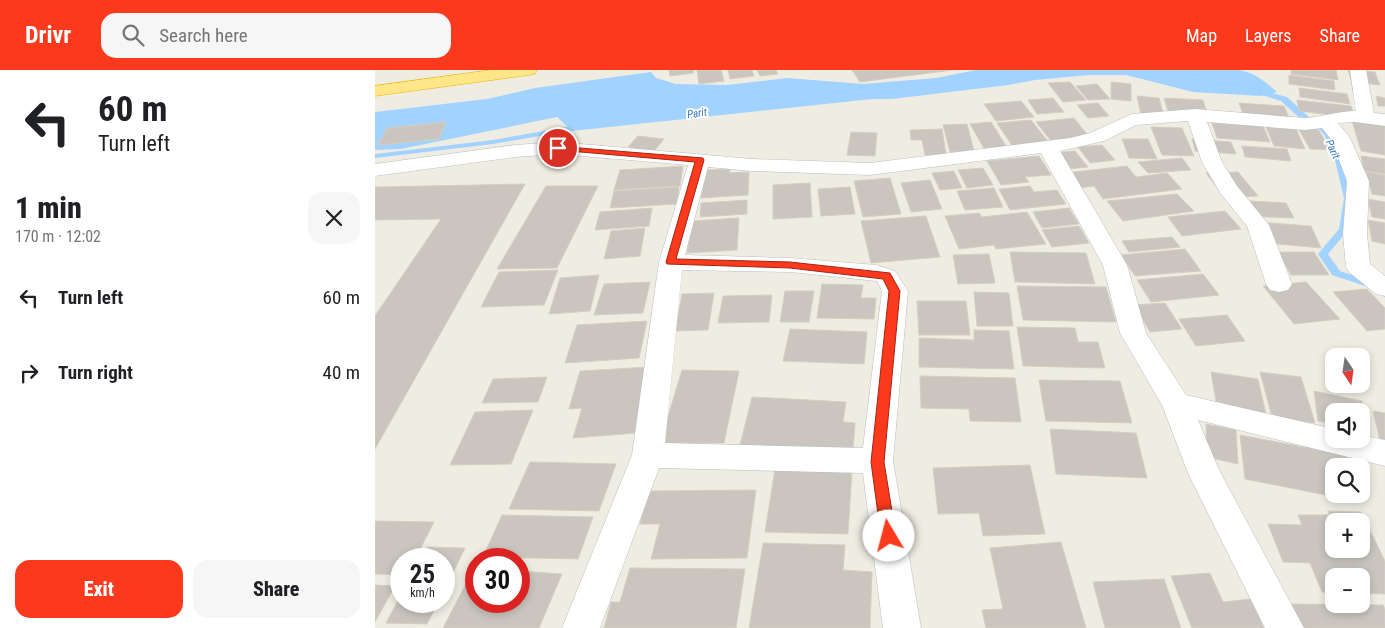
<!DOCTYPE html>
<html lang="en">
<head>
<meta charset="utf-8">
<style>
	:root { --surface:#fff; --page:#f6f6f6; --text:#202124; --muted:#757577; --accent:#fb391c }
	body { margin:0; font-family:"Roboto Condensed",sans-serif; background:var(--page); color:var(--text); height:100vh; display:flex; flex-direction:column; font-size:19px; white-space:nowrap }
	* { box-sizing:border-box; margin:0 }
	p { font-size:16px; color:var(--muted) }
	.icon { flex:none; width:28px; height:28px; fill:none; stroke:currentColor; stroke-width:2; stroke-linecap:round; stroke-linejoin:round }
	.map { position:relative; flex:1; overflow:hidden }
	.panel { display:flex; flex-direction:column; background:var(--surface); width:375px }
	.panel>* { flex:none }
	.top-card { background:#fff; color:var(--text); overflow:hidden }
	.needle { width:32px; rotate:167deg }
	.tools { position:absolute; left:950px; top:278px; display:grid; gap:10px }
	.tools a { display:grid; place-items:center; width:45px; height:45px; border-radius:10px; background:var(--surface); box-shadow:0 2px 8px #0003; font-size:25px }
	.speed { position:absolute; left:15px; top:478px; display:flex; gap:10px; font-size:25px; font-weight:700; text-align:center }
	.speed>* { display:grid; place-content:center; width:65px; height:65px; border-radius:50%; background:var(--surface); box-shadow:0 2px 8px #0003; line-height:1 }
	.speed small { font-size:12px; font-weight:400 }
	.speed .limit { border:8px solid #d22; background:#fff; color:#111 }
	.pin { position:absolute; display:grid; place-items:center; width:42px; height:42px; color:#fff; margin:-21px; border:2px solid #fff; border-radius:50%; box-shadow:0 1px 5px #0007 }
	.me { position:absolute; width:55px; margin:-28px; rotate:352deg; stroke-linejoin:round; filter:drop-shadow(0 0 4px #0008) }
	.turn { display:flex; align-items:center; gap:18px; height:105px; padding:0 15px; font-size:22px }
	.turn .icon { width:65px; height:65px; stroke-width:2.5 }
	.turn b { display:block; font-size:35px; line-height:42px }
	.round { display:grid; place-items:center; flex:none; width:52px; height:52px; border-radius:15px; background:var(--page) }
	.head { display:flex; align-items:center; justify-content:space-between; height:85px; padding:0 15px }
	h1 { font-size:30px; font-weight:800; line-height:38px }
	.button { display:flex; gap:10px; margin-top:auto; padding:10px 15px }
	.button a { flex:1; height:58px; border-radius:15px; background:var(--accent); color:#fff; font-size:20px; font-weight:800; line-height:58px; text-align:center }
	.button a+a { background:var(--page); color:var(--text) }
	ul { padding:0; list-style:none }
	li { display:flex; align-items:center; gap:15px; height:75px; padding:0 15px }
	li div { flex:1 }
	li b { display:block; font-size:19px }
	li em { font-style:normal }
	header { display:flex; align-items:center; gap:30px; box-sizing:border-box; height:70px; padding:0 25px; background:var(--accent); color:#fff }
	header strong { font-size:24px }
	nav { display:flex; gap:28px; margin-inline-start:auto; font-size:18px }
	.search { width:350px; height:45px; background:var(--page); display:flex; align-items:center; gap:12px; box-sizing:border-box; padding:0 18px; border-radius:15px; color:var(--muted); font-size:19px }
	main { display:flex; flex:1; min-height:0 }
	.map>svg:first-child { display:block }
	.water { fill:#a2d2ff }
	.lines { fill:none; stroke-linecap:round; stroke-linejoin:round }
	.stream { fill:#a2d2ff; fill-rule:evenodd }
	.building { fill:#cac6bf; stroke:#d4cfc0; fill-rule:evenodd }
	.minor-casing { stroke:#babcc3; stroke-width:1 }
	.highway-casing { stroke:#f1b200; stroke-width:1 }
	.minor { fill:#fff; fill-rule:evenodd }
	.highway { fill:#ffe789; fill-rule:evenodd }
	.route { fill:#fb391c; stroke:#a32512 }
	.labels { text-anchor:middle; stroke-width:4; stroke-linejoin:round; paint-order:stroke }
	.far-water-label { font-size:11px; font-style:italic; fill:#3675c6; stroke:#fff }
</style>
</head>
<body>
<header>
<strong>Drivr</strong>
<div class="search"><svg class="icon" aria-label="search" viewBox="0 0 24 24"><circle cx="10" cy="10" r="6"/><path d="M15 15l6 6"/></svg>Search here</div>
<nav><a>Map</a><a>Layers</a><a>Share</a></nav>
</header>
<main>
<section class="panel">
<div class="top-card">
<div class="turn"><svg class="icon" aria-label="left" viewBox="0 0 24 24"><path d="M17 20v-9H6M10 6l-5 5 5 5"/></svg><div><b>60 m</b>Turn left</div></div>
</div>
<div class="head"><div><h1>1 min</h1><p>170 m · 12:02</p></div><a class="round"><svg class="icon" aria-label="close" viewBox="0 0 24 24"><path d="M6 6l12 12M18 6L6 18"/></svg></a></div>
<ul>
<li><svg class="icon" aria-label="left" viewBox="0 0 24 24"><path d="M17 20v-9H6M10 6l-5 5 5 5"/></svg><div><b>Turn left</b></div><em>60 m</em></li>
<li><svg class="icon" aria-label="right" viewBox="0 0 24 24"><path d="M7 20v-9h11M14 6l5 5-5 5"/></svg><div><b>Turn right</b></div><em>40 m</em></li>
</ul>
<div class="button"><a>Exit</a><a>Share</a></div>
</section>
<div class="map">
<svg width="1010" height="558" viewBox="0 0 1010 558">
	<rect width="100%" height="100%" fill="#efede2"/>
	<path class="water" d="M601,0H864C878,2 891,12 902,22L886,26L818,22L751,5H714L660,10L633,15L517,29H497L197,61L182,47L26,79L0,80V42L112,29L160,18L276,2L281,8L301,14L352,15L412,8L488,14L561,8Z"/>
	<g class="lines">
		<g class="stream">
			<path d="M878,18L912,27L935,48L949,54L958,65L966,82L977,128L974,159L953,184L965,201L998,212L1010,219V227L990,216L957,205L943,184L964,159L969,128L958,82L950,66L943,58L929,52L906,31L878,22Z"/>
			<path d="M208,54L212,56L211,58L118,74L0,88V84L118,70Z"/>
		</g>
	</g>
	<g class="building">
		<path d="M294,0H318L319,3L295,6Z"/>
		<path d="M322,0H346L349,11L324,14Z"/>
		<path d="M353,0H377L379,6L355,9Z"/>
		<path d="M382,0H401L403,4L385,6Z"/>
		<path d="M477,0H578L485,12Z"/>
		<path d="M916,0H961L963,10L916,4Z"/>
		<path d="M973,0L1000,2L1005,15L977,12Z"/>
		<path d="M914,5L959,11L960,20L914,14Z"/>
		<path d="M695,12L711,30L688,32L673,13Z"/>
		<path d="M736,12L756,14V31L736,29Z"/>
		<path d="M722,14L735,29L713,30L701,16Z"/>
		<path d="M924,18L972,24L975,34L925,27Z"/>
		<path d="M762,26L784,28L789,46L766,45Z"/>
		<path d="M1001,26L1010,28V36H1003Z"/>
		<path d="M678,28L689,42L662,44L653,30Z"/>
		<path d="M789,28L828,30L832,43L793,41Z"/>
		<path d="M922,30L976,36L980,48L924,41Z"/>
		<path d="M646,31L659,47L621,51L609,34Z"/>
		<path d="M723,33L734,46L713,48L702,35Z"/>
		<path d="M864,33L909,36L915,50L869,46Z"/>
		<path d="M699,48L714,67L676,71L661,52Z"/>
		<path d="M656,50L674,73L638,77L622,53Z"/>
		<path d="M977,51L1010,55V85L986,81Z"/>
		<path d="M71,52L64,69L3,75L12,58Z"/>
		<path d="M616,52L633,79L611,82L595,54Z"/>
		<path d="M837,53L888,56L895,72L842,68Z"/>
		<path d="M592,54L599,81L575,82L568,55Z"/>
		<path d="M776,57L807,58L819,86L787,85Z"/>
		<path d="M891,57L921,59L930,79L899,76Z"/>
		<path d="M923,58L943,59L956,80L935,79Z"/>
		<path d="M567,59L571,85H550L547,70H536L535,60Z"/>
		<path d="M476,62L502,63L500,86L472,85Z"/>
		<path d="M263,66L289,69L279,81L253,77Z"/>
		<path d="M747,69H773L782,89L754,88Z"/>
		<path d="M817,69L856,72L861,84L820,81Z"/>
		<path d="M727,75L740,90L715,93L703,77Z"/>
		<path d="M867,76L912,79L916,91L870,87Z"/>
		<path d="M700,81L713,97L692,99L679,83Z"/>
		<path d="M664,86L676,105L650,107L654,112L626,115L612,91Z"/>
		<path d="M986,86L1010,89V104L989,101Z"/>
		<path d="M807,88L816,100L773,103L763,92Z"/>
		<path d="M308,96L305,116L239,120L245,100Z"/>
		<path d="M752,96L761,107L792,103L807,119L728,129L719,116L703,118L691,103Z"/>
		<path d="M608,98L618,115L592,118L583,100Z"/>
		<path d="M355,99L354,103L374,102L373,125L326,128L331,100Z"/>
		<path d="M579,101L587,118L565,120L557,103Z"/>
		<path d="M863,102L883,126L850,128L831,103Z"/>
		<path d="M991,102L1010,105V126L997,124Z"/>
		<path d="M515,108L526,144L488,147L479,111Z"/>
		<path d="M555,110L567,139L536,142L526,113Z"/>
		<path d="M435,113L437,147L398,149V115Z"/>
		<path d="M150,114L0,379V246L66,149L0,150V117Z"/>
		<path d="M171,116H223L182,198L122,199Z"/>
		<path d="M655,116L659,122L682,120L691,134L635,140L624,119Z"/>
		<path d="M304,117L302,134L235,138L239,121Z"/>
		<path d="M475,117L480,144L446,146L443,119Z"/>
		<path d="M619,118L628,137L590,140L582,121Z"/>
		<path d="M802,124L819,141L748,151L732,131Z"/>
		<path d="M993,129L1010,132V149L997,147Z"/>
		<path d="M372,130V144L325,147L326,133Z"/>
		<path d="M860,130L911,133L919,148L867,146Z"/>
		<path d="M277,138L274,156L220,160L225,142Z"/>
		<path d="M694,138L704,154L667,158L658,142Z"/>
		<path d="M850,141L866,159L807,166L793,147Z"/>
		<path d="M652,142L671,174L621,179L619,175L584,179L570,146L604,143L607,147Z"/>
		<path d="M551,146L565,187L496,193L486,151Z"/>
		<path d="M364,148L362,180L312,183L317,151Z"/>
		<path d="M993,150L1010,153V174L997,171Z"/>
		<path d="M883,152L936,156L946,178L891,173Z"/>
		<path d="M704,156L714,173L677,177L667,160Z"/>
		<path d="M270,158L265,186L229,189L236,161Z"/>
		<path d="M797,167L805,177L754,182L747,171Z"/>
		<path d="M810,179L826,201L760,206L746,185Z"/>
		<path d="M635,182L711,183L720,214L640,212Z"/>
		<path d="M903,182H939L954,205H916Z"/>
		<path d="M614,184L620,213L583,214L578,185Z"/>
		<path d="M183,200L169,235L106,237L124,202Z"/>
		<path d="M828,204L844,225L776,232L762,210Z"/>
		<path d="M224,205L215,241L174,244L185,208Z"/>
		<path d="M275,212L268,243L219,245L229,214Z"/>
		<path d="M931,212L965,249L919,254L888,216Z"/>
		<path d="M447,214L488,215L486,228H501L499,249L442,248Z"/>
		<path d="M642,216L731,217L741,252L648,250Z"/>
		<path d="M992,219L1010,238V259L992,261L958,222Z"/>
		<path d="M410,221H439L434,252H405Z"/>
		<path d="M599,222L634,223L638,256H602Z"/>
		<path d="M339,223L333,260L300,261L307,224Z"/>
		<path d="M397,225L394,252L343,253L348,226Z"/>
		<path d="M542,231H591L595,265H544Z"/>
		<path d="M790,233L807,259L775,262L759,235Z"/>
		<path d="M852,245L870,271L821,276L804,249Z"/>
		<path d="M272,251L264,288L190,293L202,255Z"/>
		<path d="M642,257L700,258L703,272H723L730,298L648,296Z"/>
		<path d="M415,259L492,262L489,294L408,291Z"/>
		<path d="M599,260L634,261L639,299L544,297V268L599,270Z"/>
		<path d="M274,297L262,363L198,368L207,338L194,339L205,301Z"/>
		<path d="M307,300L364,301L349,373H285Z"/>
		<path d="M836,302L883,309L891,344L842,337Z"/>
		<path d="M885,302L926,307L940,353L897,347Z"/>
		<path d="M545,306L640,308L646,352L595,351L594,339L546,338Z"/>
		<path d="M172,307L163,332L107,333L118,309Z"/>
		<path d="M664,310L745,311L757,353L671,351Z"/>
		<path d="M939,321L987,331L993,361L986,360V341H959V354L943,351Z"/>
		<path d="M377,327L471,332L468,352L480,353L478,381L365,375Z"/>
		<path d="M158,340L136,394L75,395L100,342Z"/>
		<path d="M998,341L1010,343V376L1006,375Z"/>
		<path d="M831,354L861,360L863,394L832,387Z"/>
		<path d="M675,359L761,363L772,408L681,404Z"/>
		<path d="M865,365L971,385L974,396H959V424H980L981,431L870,409Z"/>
		<path d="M155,392L241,394L224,441L134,439Z"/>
		<path d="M655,395L670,464L608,466L604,443L563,444L558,398Z"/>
		<path d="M400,399L477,401L473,464L390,462Z"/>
		<path d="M381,420L372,488L276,489L285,454H265L274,421Z"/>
		<path d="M953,441L986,442L1010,491V524L986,523V506H959V522H947L935,493L908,492L893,454L927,455L923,445H955ZM959,451H986V479H959Z"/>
		<path d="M127,445L218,447L203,489L108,487Z"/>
		<path d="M0,451L59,452L40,489H26V505L0,504Z"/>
		<path d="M686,472L711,558H611L607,540L628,539L615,478Z"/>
		<path d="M388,473L470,475L468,500L497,502L495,558H374Z"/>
		<path d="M53,477L90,478L69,521V489H47Z"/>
		<path d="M99,498H101V531H144V501L187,504L164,558H68Z"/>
		<path d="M255,498L370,499L361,558H229L236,532H245Z"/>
		<path d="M835,503L848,532L876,529L889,558H817L796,506Z"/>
		<path d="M789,509L806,558H730L718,512Z"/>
		<path d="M0,515L20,516L0,552Z"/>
		<path d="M26,525V531H64L52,554L11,553Z"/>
		<path d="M916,534L1008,535L1010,539V558H926Z"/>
	</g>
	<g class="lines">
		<defs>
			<path id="minor" d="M975,0H991L999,43L1010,44V56L980,52L963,53L975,68L994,111L992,164L995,194L1010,206V226L1001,224L974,202L971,197L968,164L972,111L956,69L947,58L930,60L832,52L847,92L862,116L894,155L917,214L913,220L904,222L895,220L891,214L872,156L846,124L827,92L813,51L761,55L729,71L685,81L752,195L771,263L811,325L959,359V369H986V365L1010,370V396L823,350L844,400L929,558H890L813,403L787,335L745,263L728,195L666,83L495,105L377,101L333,97L310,185L415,188L501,195L520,201L533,221L518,391L546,558H508L488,403L284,398L225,558H187L257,385L284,192L313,95L183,84L140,87L0,106V94L140,75L183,72L377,89L495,93L695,68L715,63L757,44L820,39L930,48C947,47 963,41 981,41ZM307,200L415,202L502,211L507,221L488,378L290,373Z"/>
			<path id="highway" d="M116,0H162L160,4L154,5L0,26V16Z"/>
		</defs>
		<use href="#minor" class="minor-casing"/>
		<use href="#highway" class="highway-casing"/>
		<use href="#minor" class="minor"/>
		<use href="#highway" class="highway"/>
	</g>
	<path class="route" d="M180,76L328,88L329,90L301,189L415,192L515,203L525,221L509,392L521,466L519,470L514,472L508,470L506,466L496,392L514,221L508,209L415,198L292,194L291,192L320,92L183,80H180Z"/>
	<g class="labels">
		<g class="far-water-label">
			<text transform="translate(322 43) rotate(-8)" y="4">Parit</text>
			<text transform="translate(958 79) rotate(65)" y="4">Parit</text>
		</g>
	</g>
</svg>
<div class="tools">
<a><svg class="needle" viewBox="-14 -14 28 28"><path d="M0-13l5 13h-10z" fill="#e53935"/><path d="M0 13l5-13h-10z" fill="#757577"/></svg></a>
<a><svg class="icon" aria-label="sound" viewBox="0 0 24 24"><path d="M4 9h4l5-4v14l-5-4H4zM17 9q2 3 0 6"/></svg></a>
<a><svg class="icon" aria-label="search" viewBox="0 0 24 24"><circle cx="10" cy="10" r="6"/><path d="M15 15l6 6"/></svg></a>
<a>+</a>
<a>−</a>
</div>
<div class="speed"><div>25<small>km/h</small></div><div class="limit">30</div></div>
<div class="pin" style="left:183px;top:78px;background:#d93025"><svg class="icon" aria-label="arrive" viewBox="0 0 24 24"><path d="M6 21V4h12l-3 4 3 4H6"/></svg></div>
<svg class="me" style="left:514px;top:466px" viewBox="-20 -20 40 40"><circle r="19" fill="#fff"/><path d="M0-13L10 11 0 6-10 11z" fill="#fb391c"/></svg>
</div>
</main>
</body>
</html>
